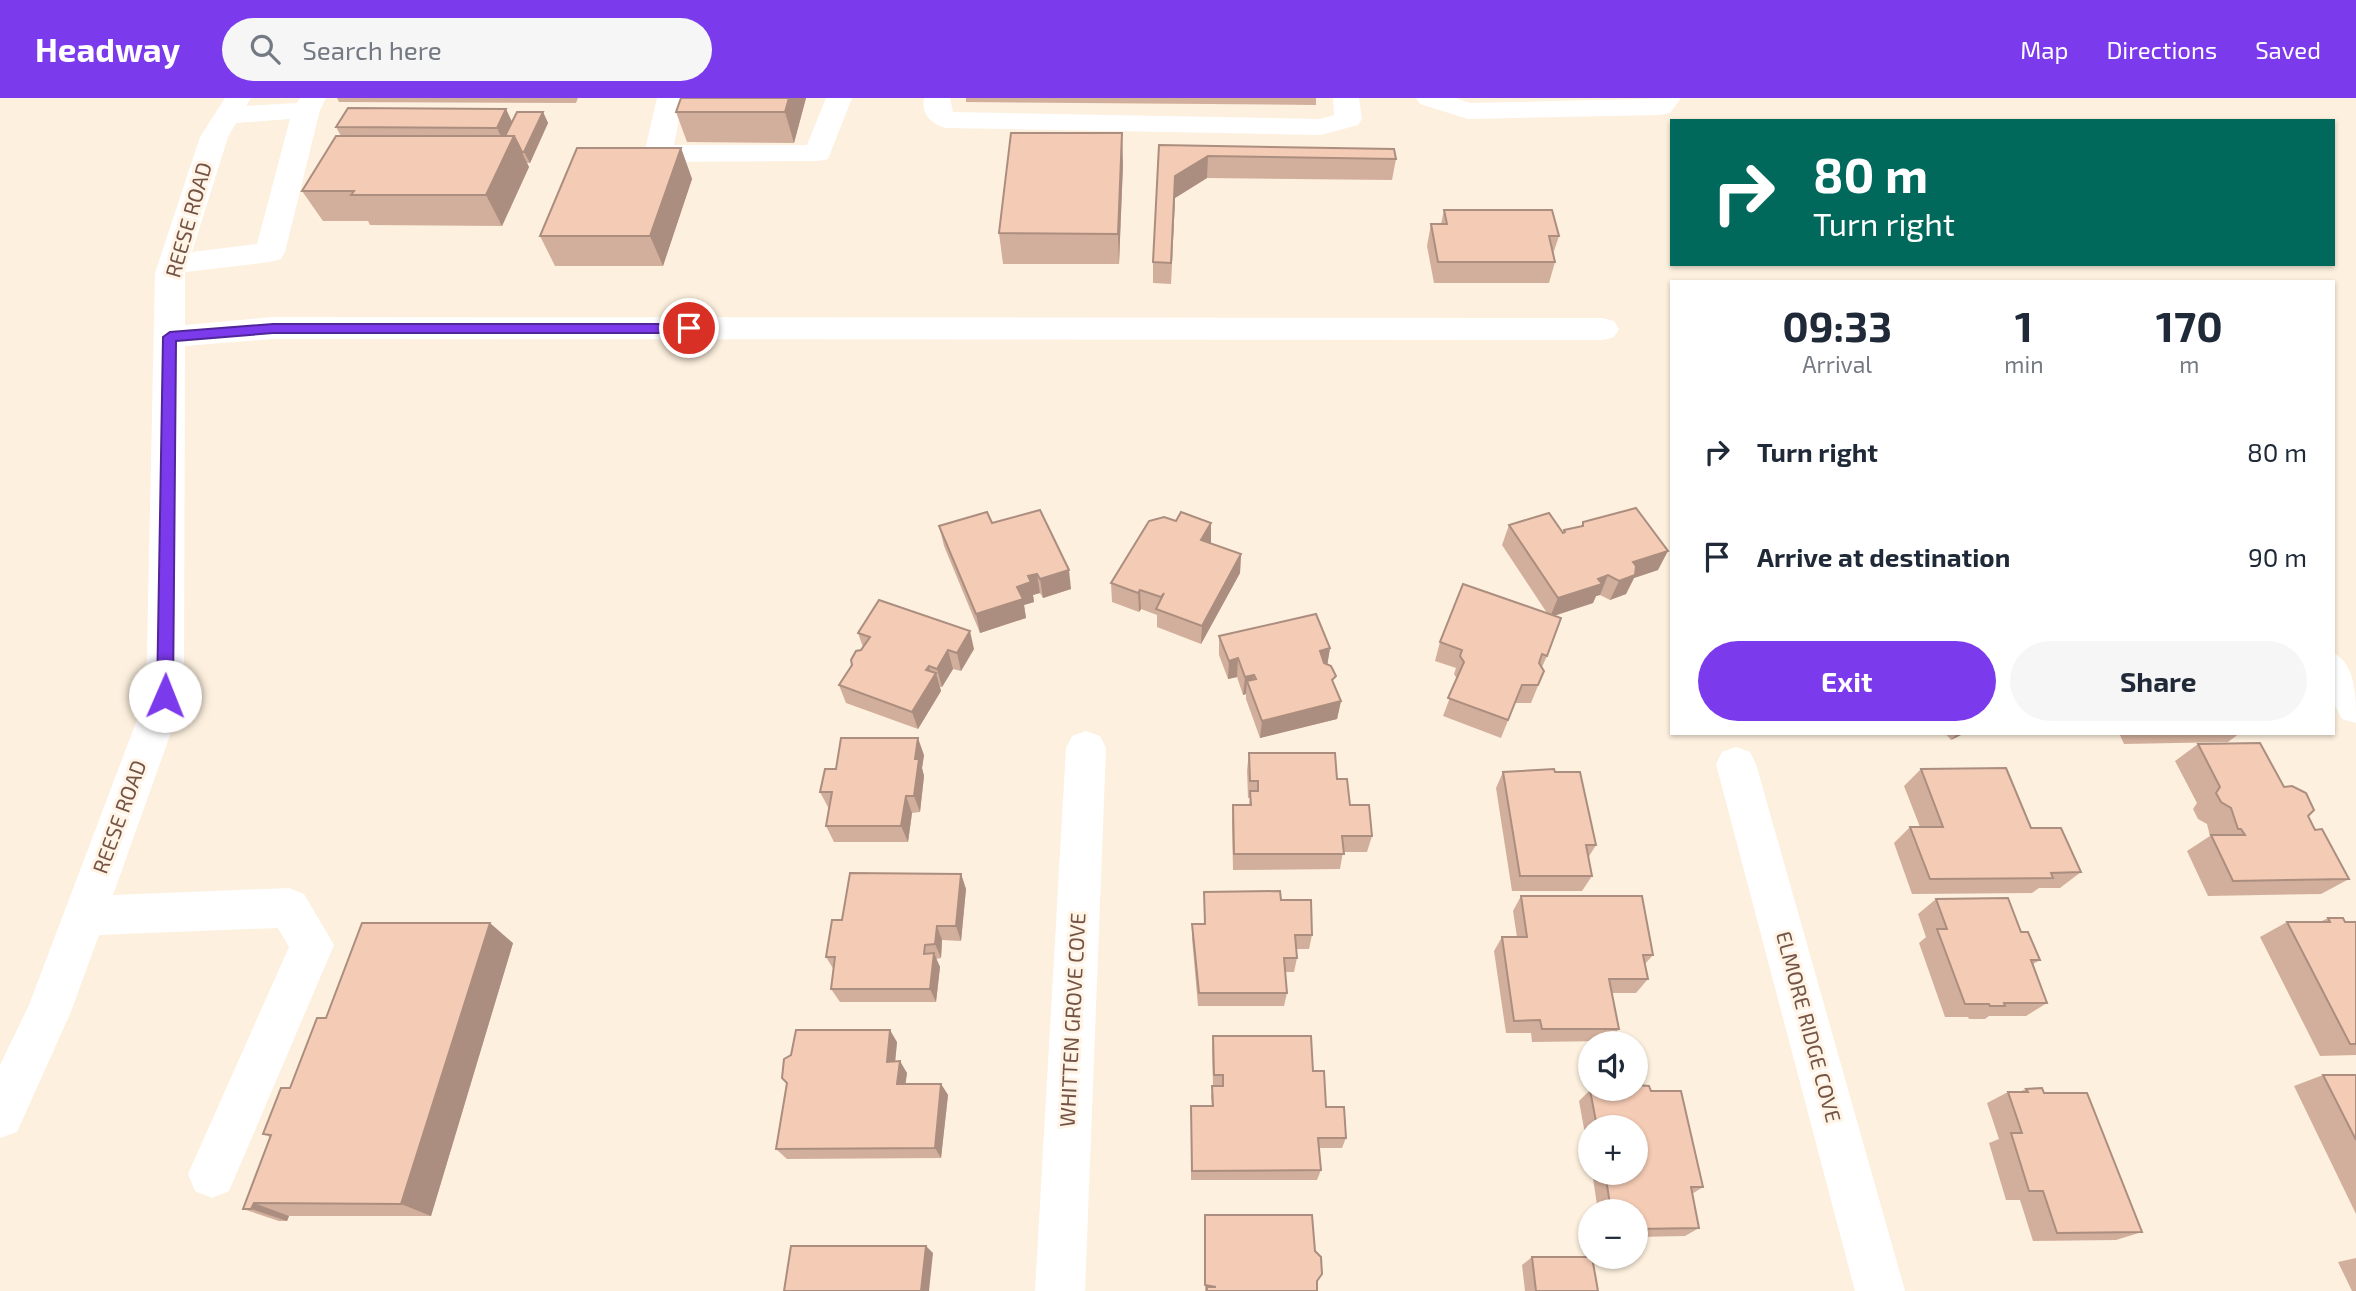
<!DOCTYPE html>
<html lang="en">
<head>
<meta charset="utf-8">
<style>
	:root { --surface:#fff; --page:#f6f6f7; --text:#1f2937; --muted:#747a83; --accent:#7c3aed }
	body { margin:0; font-family:"Exo 2",sans-serif; background:var(--page); color:var(--text); height:100vh; display:flex; flex-direction:column; font-size:26px; white-space:nowrap }
	* { box-sizing:border-box; margin:0 }
	p { font-size:23px; color:var(--muted) }
	.icon { flex:none; width:38px; height:38px; fill:none; stroke:currentColor; stroke-width:2; stroke-linecap:round; stroke-linejoin:round }
	.map { position:relative; flex:1; overflow:hidden }
	.details { position:absolute; left:1670px; top:182px; width:665px; height:455px; display:flex; flex-direction:column; background:var(--surface); border-radius:0px; box-shadow:0 2px 5px #0004 }
	.details>* { flex:none }
	.top-card { position:absolute; left:1670px; top:21px; width:665px; height:147px; border-radius:0px; box-shadow:0 2px 5px #0004; background:#00695c; color:#fff; overflow:hidden }
	.controls { position:absolute; left:1578px; top:933px; display:grid; gap:14px }
	.controls a { display:grid; place-items:center; width:70px; height:70px; border-radius:50%; background:var(--surface); box-shadow:0 2px 5px #0004; font-size:35px }
	.pin { position:absolute; display:grid; place-items:center; width:60px; height:60px; color:#fff; margin:-30px; border:4px solid #fff; border-radius:50%; box-shadow:0 2px 7px #0007 }
	.me { position:absolute; width:77px; margin:-38px; rotate:1deg; stroke-linejoin:round; filter:drop-shadow(0 0 5px #0008) }
	.turn { display:flex; align-items:center; gap:24px; height:147px; padding:0 28px; font-size:32px }
	.turn .icon { width:91px; height:91px; stroke-width:2.5 }
	.turn b { display:block; font-size:49px; line-height:60px }
	.eta { display:flex; justify-content:space-evenly; align-items:center; height:119px; text-align:center }
	.eta b { font-size:42px; font-weight:700; line-height:49px }
	.button { display:flex; gap:14px; margin-top:auto; padding:14px 28px }
	.button a { flex:1; height:80px; border-radius:42px; background:var(--accent); color:#fff; font-size:28px; font-weight:700; line-height:80px; text-align:center }
	.button a+a { background:var(--page); color:var(--text) }
	ul { padding:0; list-style:none }
	li { display:flex; align-items:center; gap:21px; height:105px; padding:0 28px }
	li div { flex:1 }
	li b { display:block; font-size:26px }
	li em { font-style:normal }
	header { display:flex; align-items:center; gap:42px; box-sizing:border-box; height:98px; padding:0 35px; background:var(--accent); color:#fff }
	header strong { font-size:33px }
	nav { display:flex; gap:38px; margin-inline-start:auto; font-size:24px }
	.search { width:490px; height:63px; background:var(--page); display:flex; align-items:center; gap:18px; box-sizing:border-box; padding:0 24px; border-radius:38px; color:var(--muted); font-size:26px }
	.map>svg:first-child { display:block }
	.lines { fill:none; stroke-linecap:round; stroke-linejoin:round }
	.minor { fill:#fff; fill-rule:evenodd }
	.wall { fill:#d2af9c }
	.shaded-wall { fill:#ab8e7f }
	.building { fill:#f4cbb5; stroke:#ab8e7f; stroke-width:2 }
	.route { fill:#7c3aed; stroke:#51269a; stroke-width:2 }
	.labels { text-anchor:middle; stroke-width:6; stroke-linejoin:round; paint-order:stroke }
	.street-label { font-size:21px; fill:#745446; stroke:#fff4e5 }
</style>
</head>
<body>
<header>
<strong>Headway</strong>
<div class="search"><svg class="icon" aria-label="search" viewBox="0 0 24 24"><circle cx="10" cy="10" r="6"/><path d="M15 15l6 6"/></svg>Search here</div>
<nav><a>Map</a><a>Directions</a><a>Saved</a></nav>
</header>
<div class="map">
<svg width="2356" height="1193" viewBox="0 0 2356 1193">
	<rect width="100%" height="100%" fill="#fdf0de"/>
	<g class="lines">
		<g class="minor">
			<path d="M225,0H251L246,8L297,5L300,0H326L320,12L285,154L281,161L270,164L185,174V227L273,219L1603,220L1614,223L1619,231L1614,239L1603,242L273,241L185,248L184,598L113,797L289,790L304,796L334,847L229,1093L212,1100L195,1093L188,1076L289,849L278,830L99,837L70,916L17,1034L0,1040V967L29,907L146,598L155,175L200,39ZM290,21L257,146L192,154L228,39L236,25Z"/>
			<path d="M657,0H683L674,47H807L826,0H852L828,61L818,63L658,64L648,62L644,56Z"/>
			<path d="M924,0H950L953,14L1320,21L1334,17L1333,0H1359L1362,21L1358,27L1321,37L946,30C931,26 921,16 924,0Z"/>
			<path d="M1416,0H1456L1470,5L1681,0L1670,15L1660,17L1468,21L1420,6Z"/>
			<path d="M2333,555C2356,566 2356,598 2356,625L2342,621L2333,604Z"/>
			<path d="M1086,633L1100,638L1106,650L1085,1193H1035L1066,650L1072,638Z"/>
			<path d="M1736,649L1750,654L1756,666L1905,1193H1855L1716,666L1722,654Z"/>
		</g>
	</g>
	<g class="wall">
		<path d="M337,0H578L576,5L339,4Z"/>
		<path d="M806,0L794,45L687,44L676,14Z"/>
		<path d="M966,0H1316V7L966,4Z"/>
		<path d="M543,14L548,25L530,65H527L529,69L502,128L370,127L368,123H323L302,93L341,38L336,29L512,25Z"/>
		<path d="M1159,47L1396,61L1392,82L1207,80L1175,100L1171,186L1153,185V164Z"/>
		<path d="M681,50L692,81L663,168H555L540,138Z"/>
		<path d="M1123,66L1119,166H1003L999,135Z"/>
		<path d="M1444,112L1559,138L1553,156L1555,164L1549,185H1434L1427,148L1431,126H1441Z"/>
		<path d="M1583,424L1658,472L1634,480L1626,496L1610,502L1600,497L1596,498L1593,505L1554,518L1547,558L1542,569L1544,573L1531,605H1515L1501,640L1443,618L1457,581L1454,576L1456,570L1435,563L1440,544L1547,515L1502,447L1509,427L1563,435L1564,432L1581,428Z"/>
		<path d="M992,425L1071,491L1043,500L1040,495L1033,497L1034,504L1024,507L1026,520L980,535L944,448L939,428Z"/>
		<path d="M1211,444L1210,445L1241,456L1240,475L1201,546L1157,529V517L1141,511L1139,514L1112,504L1111,485Z"/>
		<path d="M858,535L974,551L961,573L953,571L942,589H940L941,593L918,631L846,605L839,587L863,549Z"/>
		<path d="M1219,538L1330,550L1327,566L1334,587L1341,603L1337,621L1260,640L1246,601V596L1243,597L1237,579L1228,581L1219,557Z"/>
		<path d="M1945,635H1965L1951,642Z"/>
		<path d="M2119,635H2240L2228,644L2124,646Z"/>
		<path d="M2198,646L2284,689L2308,718L2315,732L2349,781L2321,796L2208,798L2187,753L2210,738L2207,726L2198,721L2193,711L2197,705L2175,663Z"/>
		<path d="M1249,655L1337,681L1350,707L1372,738L1367,754H1343L1340,771L1233,772L1232,724L1233,707H1249L1250,700H1248L1247,672Z"/>
		<path d="M924,657L922,670L924,678L920,714L912,715L908,744H834L826,728L829,711L820,694L836,671Z"/>
		<path d="M1921,671L2031,730L2081,774L2060,790H2039L2032,795L1912,796L1894,745L1910,729H1920L1904,688Z"/>
		<path d="M1503,674H1555L1596,747L1588,760L1592,778L1582,793H1512L1496,690Z"/>
		<path d="M961,776L966,791L961,843L942,842L941,860L936,861L940,869L936,904H840L831,891L834,872L826,859L842,822Z"/>
		<path d="M1204,794L1281,802L1312,837L1309,851H1296L1297,860L1294,874H1285L1287,895L1284,908H1198L1192,840V826H1204Z"/>
		<path d="M1521,798L1653,857L1645,866L1648,881L1636,895H1612L1619,931L1608,943L1532,944L1531,935H1506L1494,853L1502,839H1517L1513,813Z"/>
		<path d="M1936,801L2021,834L2040,862L2033,866L2047,905L2026,918H1989L1985,921H1969L1968,919H1945L1919,845L1926,839L1918,816Z"/>
		<path d="M2328,820L2345,824H2356V957L2320,958L2260,839L2287,824H2320Z"/>
		<path d="M513,845L431,1118H289L287,1123H279L243,1111L270,1039L263,1036L290,990L326,920Z"/>
		<path d="M1213,938L1313,973L1326,1009L1346,1040L1342,1050H1319L1321,1072L1317,1082H1191V1019L1212,1008L1211,999L1213,988L1212,950Z"/>
		<path d="M897,944L895,964L907,975L905,986H941L948,997L941,1060L787,1061L776,1051L787,985L782,980Z"/>
		<path d="M2323,977H2356V1116L2294,988Z"/>
		<path d="M1632,990L1651,993L1703,1089L1692,1096L1699,1130L1685,1138L1636,1139V1113H1598L1592,1074H1636V1029H1591V1069L1579,1003L1590,992H1630Z"/>
		<path d="M2026,991L2044,995L2142,1134L2116,1142L2033,1143L2020,1102H2006L1989,1045L1999,1041L1987,1005L2008,994H2019Z"/>
		<path d="M1205,1117L1317,1184V1193H1205Z"/>
		<path d="M1532,1159L1598,1193H1525L1522,1167Z"/>
		<path d="M2356,1160V1193H2352L2338,1164Z"/>
	</g>
	<g class="shaded-wall">
		<path d="M789,0H806L794,45L785,14Z"/>
		<path d="M506,11L516,32L507,51L497,30Z"/>
		<path d="M543,14L548,25L530,65L524,54Z"/>
		<path d="M1122,35L1123,66L1119,166L1118,136Z"/>
		<path d="M514,38L529,69L502,128L486,97Z"/>
		<path d="M681,50L692,81L663,168L650,138Z"/>
		<path d="M1208,58L1207,80L1175,100L1171,186L1175,78Z"/>
		<path d="M1211,425V444L1201,462V442Z"/>
		<path d="M1668,453L1658,472L1634,480L1626,496L1610,502L1619,483L1633,464Z"/>
		<path d="M1241,456L1240,475L1201,546L1202,528Z"/>
		<path d="M1069,472L1071,491L1043,500L1040,481Z"/>
		<path d="M1037,476L1040,495L1033,497L1034,504L1024,507L1026,520L980,535L976,516L1017,489L1028,478Z"/>
		<path d="M1608,477L1600,497L1596,498L1593,505L1550,519L1558,500L1598,481Z"/>
		<path d="M1140,492L1141,511L1139,514L1138,495Z"/>
		<path d="M970,533L974,551L961,573L957,555Z"/>
		<path d="M1330,550L1327,569L1317,571L1320,553Z"/>
		<path d="M948,552L953,571L942,589L937,571Z"/>
		<path d="M1238,560L1237,579L1228,581L1229,563Z"/>
		<path d="M929,568L932,581L936,575L941,593L918,631L912,614Z"/>
		<path d="M1254,577L1252,595L1247,583L1246,596L1243,597L1245,579Z"/>
		<path d="M1341,603L1337,621L1260,640L1262,623Z"/>
		<path d="M1958,635H1965L1951,642Z"/>
		<path d="M918,640L924,657L922,670L924,678L920,714L914,698L915,661Z"/>
		<path d="M906,698L912,715L908,744L901,728Z"/>
		<path d="M961,776L966,791L961,843L956,828Z"/>
		<path d="M490,825L513,845L431,1118L401,1106Z"/>
		<path d="M937,828L942,842L941,860L935,846Z"/>
		<path d="M934,855L940,869L936,904L930,891Z"/>
		<path d="M890,932L897,944L894,975L887,964Z"/>
		<path d="M900,963L907,975L904,997L897,986Z"/>
		<path d="M941,986L948,997L941,1060L935,1050Z"/>
		<path d="M254,1105L289,1118L287,1123L251,1111Z"/>
		<path d="M926,1148L933,1155L929,1193H921Z"/>
	</g>
	<g class="building">
		<path d="M681,0H789L785,14H676Z"/>
		<path d="M348,10L506,11L497,30L336,29Z"/>
		<path d="M517,14H543L524,54H522L514,38H505Z"/>
		<path d="M1011,35H1122L1118,136L999,135Z"/>
		<path d="M336,38H514L486,97H351L354,93H302Z"/>
		<path d="M1159,47L1394,51L1396,61L1208,58L1175,78L1171,165L1153,164Z"/>
		<path d="M577,50H681L650,138H540Z"/>
		<path d="M1444,112H1552L1559,138H1549L1555,164H1438L1431,126H1447Z"/>
		<path d="M1636,410L1668,453L1633,464L1636,468L1635,477L1619,483L1608,477L1598,481L1602,486L1558,500L1509,427L1549,415L1563,435L1565,434L1564,432L1583,428V424Z"/>
		<path d="M1040,412L1069,472L1040,481L1037,476L1028,478L1031,484L1017,489L1023,501L976,516L939,428L987,414L992,425Z"/>
		<path d="M1181,414L1211,425L1201,442L1241,456L1202,528L1156,511L1164,495L1161,499L1140,492L1138,495L1111,485L1149,423L1164,419L1176,423Z"/>
		<path d="M1463,486L1561,520L1547,558L1542,556L1539,565L1544,573L1538,587H1522L1508,622L1448,600L1464,564L1460,558L1462,552L1440,544Z"/>
		<path d="M879,502L970,533L957,555L948,552L937,571L929,568L926,572L936,575L912,614L839,587L852,567L851,562L856,553L861,552L870,539L858,535Z"/>
		<path d="M1316,516L1330,550L1320,553L1324,565L1331,568L1336,578L1332,582L1341,603L1262,623L1247,583L1256,581L1254,577L1245,579L1238,560L1229,563L1219,538Z"/>
		<path d="M841,640H918L915,661H919L914,698H906L901,728H826L832,694H820L825,671H836Z"/>
		<path d="M2260,645L2284,689L2292,688L2306,695L2314,712L2308,718L2315,732L2322,731L2349,781L2233,783L2211,737H2245L2241,731H2238L2231,710L2221,704L2216,695L2220,689L2198,646Z"/>
		<path d="M1249,655H1335L1337,681H1347L1350,707H1369L1372,738H1342L1344,756H1234L1233,707H1251L1250,693H1258V683H1250Z"/>
		<path d="M2006,670L2031,730H2061L2081,774L2051,775L2053,780L1930,781L1910,729H1943L1921,671Z"/>
		<path d="M1554,671L1555,674H1580L1596,747H1586L1592,778H1520L1503,674Z"/>
		<path d="M850,775L961,776L956,828H937L935,846L925,847L924,856L934,855L930,891H831L835,859H826L832,822H842Z"/>
		<path d="M1280,793L1281,802H1311L1312,837H1295L1297,860H1284L1287,895H1199L1192,826H1205L1204,794Z"/>
		<path d="M1521,798H1642L1653,857H1643L1648,881H1609L1619,931H1542L1540,922L1514,923L1502,839H1527Z"/>
		<path d="M2008,800L2021,834H2028L2040,862H2031L2047,905H2004L2005,908H1990L1989,906H1965L1937,831H1947L1936,801Z"/>
		<path d="M2328,820H2343L2345,824H2356V946H2350L2287,824H2330Z"/>
		<path d="M362,825H490L401,1106L254,1105L251,1111H243L271,1037L263,1036L281,990H290L317,920H326Z"/>
		<path d="M796,932H890L887,964L900,963L897,986H941L935,1050L776,1051L787,985L782,980L784,961L791,957Z"/>
		<path d="M1213,938H1311L1313,973H1324L1326,1009H1344L1346,1040H1318L1321,1072L1192,1073L1191,1008H1213L1212,988H1223V977H1214Z"/>
		<path d="M2323,977H2356V1042Z"/>
		<path d="M1636,987L1649,988L1651,993H1681L1703,1089H1691L1699,1130L1636,1131V1113H1611L1605,1074H1636V1029H1597L1590,992H1636Z"/>
		<path d="M2042,990L2044,995H2087L2142,1134L2057,1135L2043,1093H2029L2011,1035H2022L2008,994H2028L2026,991Z"/>
		<path d="M1205,1117H1312L1315,1153L1321,1159L1322,1176L1317,1183V1193H1207V1189H1216L1205,1187Z"/>
		<path d="M791,1148H926L921,1193H784Z"/>
		<path d="M1532,1159H1592L1598,1193H1536Z"/>
	</g>
	<path class="route" d="M273,226H689L695,230L689,235H273L176,243L173,598L170,602H159L157,598L163,239L170,234Z"/>
	<g class="labels">
		<g class="street-label">
			<text transform="translate(189 122) rotate(-74)" y="7">REESE ROAD</text>
			<text transform="translate(120 719) rotate(-70)" y="7">REESE ROAD</text>
			<text transform="translate(1073 922) rotate(-87)" y="7">WHITTEN GROVE COVE</text>
			<text transform="translate(1808 929) rotate(75)" y="7">ELMORE RIDGE COVE</text>
		</g>
	</g>
</svg>
<div class="controls">
<a><svg class="icon" aria-label="sound" viewBox="0 0 24 24"><path d="M4 9h4l5-4v14l-5-4H4zM17 9q2 3 0 6"/></svg></a>
<a>+</a>
<a>−</a>
</div>
<div class="pin" style="left:689px;top:230px;background:#d93025"><svg class="icon" aria-label="arrive" viewBox="0 0 24 24"><path d="M6 21V4h12l-3 4 3 4H6"/></svg></div>
<svg class="me" style="left:165px;top:598px" viewBox="-20 -20 40 40"><circle r="19" fill="#fff"/><path d="M0-13L10 11 0 6-10 11z" fill="#7c3aed"/></svg>
<div class="top-card">
<div class="turn"><svg class="icon" aria-label="right" viewBox="0 0 24 24"><path d="M7 20v-9h11M14 6l5 5-5 5"/></svg><div><b>80 m</b>Turn right</div></div>
</div>
<section class="details">
<div class="eta">
<div><b>09:33</b><p>Arrival</p></div>
<div><b>1</b><p>min</p></div>
<div><b>170</b><p>m</p></div>
</div>
<ul>
<li><svg class="icon" aria-label="right" viewBox="0 0 24 24"><path d="M7 20v-9h11M14 6l5 5-5 5"/></svg><div><b>Turn right</b></div><em>80 m</em></li>
<li><svg class="icon" aria-label="arrive" viewBox="0 0 24 24"><path d="M6 21V4h12l-3 4 3 4H6"/></svg><div><b>Arrive at destination</b></div><em>90 m</em></li>
</ul>
<div class="button"><a>Exit</a><a>Share</a></div>
</section>
</div>
</body>
</html>
